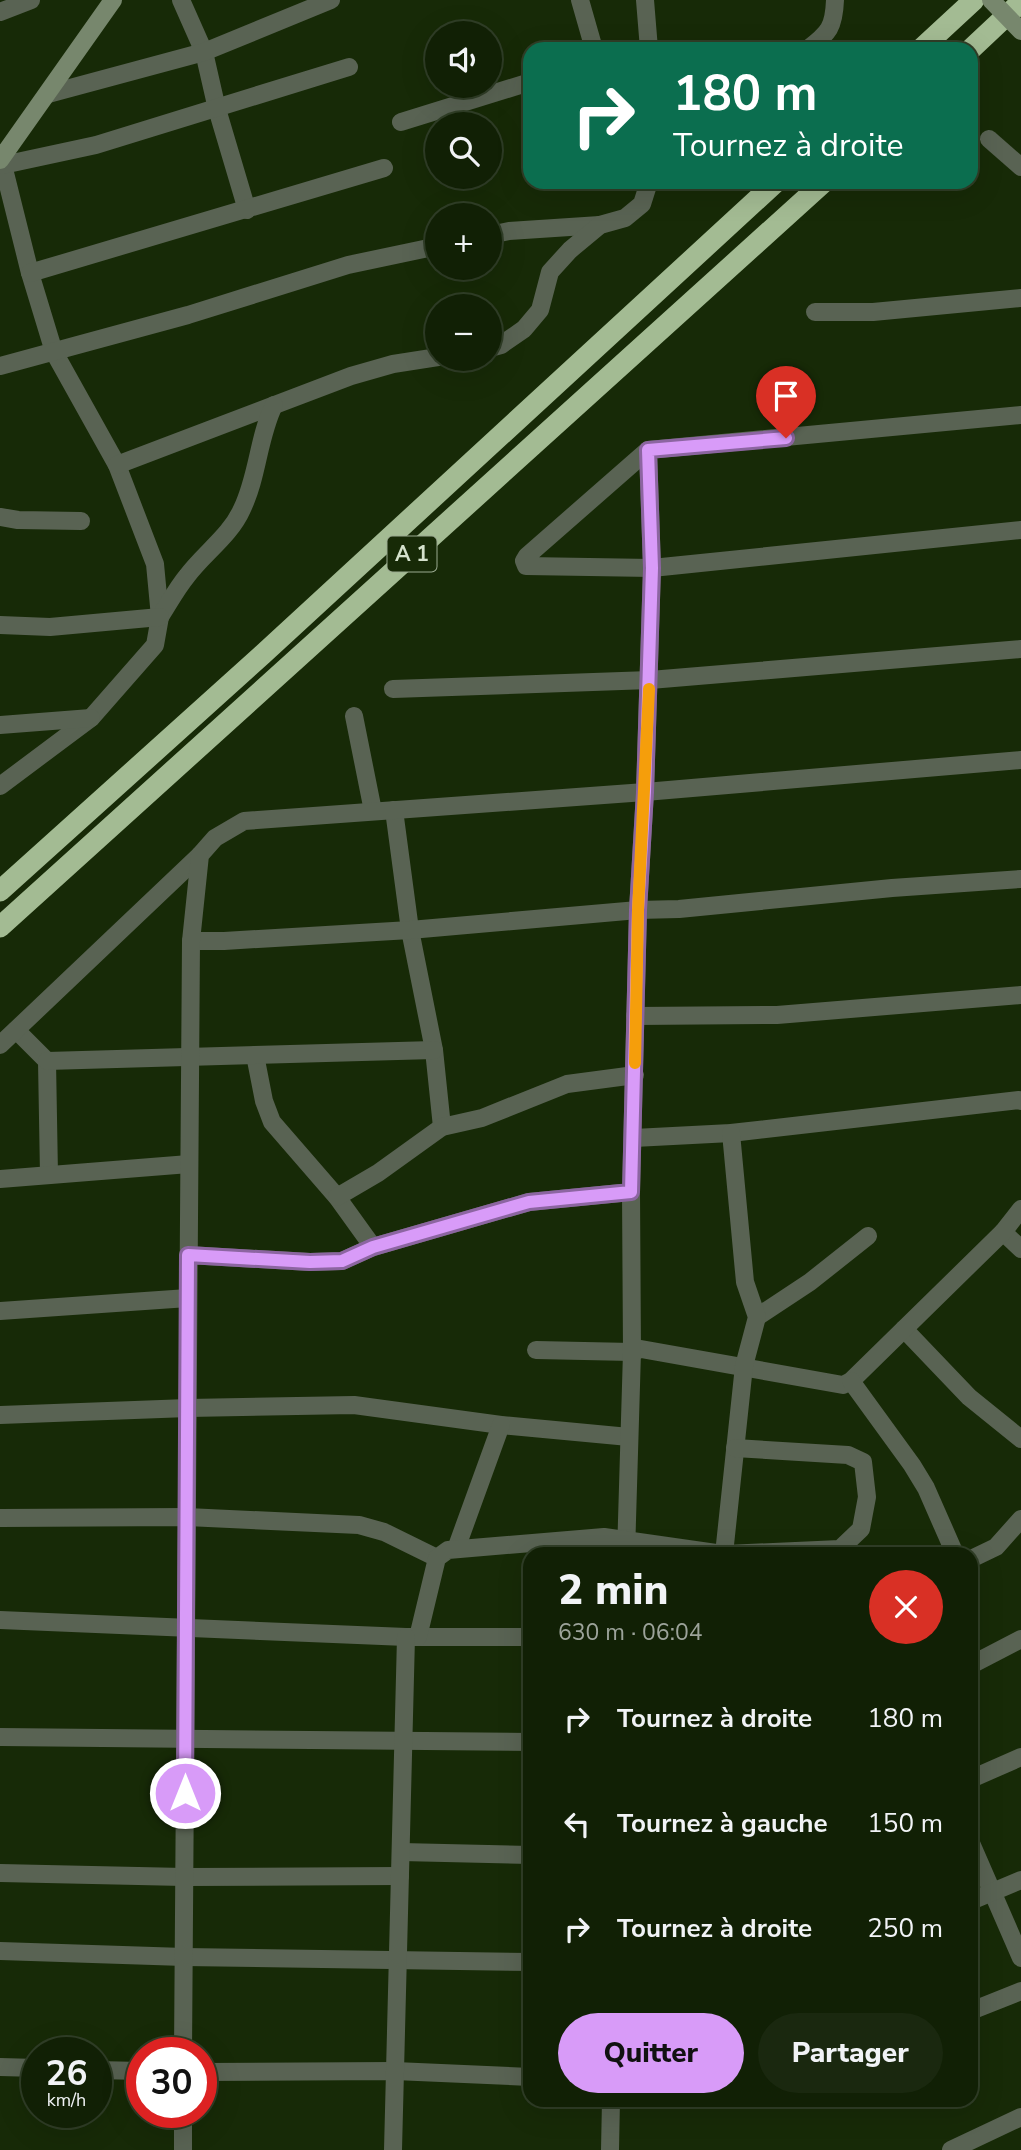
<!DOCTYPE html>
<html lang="fr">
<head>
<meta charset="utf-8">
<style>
	:root { --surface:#112005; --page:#1a280f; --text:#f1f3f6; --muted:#9ca39a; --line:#303e27; --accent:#d89bf8 }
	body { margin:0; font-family:"Nunito Sans",sans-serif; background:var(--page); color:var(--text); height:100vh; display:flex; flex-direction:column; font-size:26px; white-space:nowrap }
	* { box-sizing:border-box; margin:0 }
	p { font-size:23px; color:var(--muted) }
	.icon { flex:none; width:38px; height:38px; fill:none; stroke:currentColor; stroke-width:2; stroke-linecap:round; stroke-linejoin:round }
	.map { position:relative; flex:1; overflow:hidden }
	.details { position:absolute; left:523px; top:1547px; width:455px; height:560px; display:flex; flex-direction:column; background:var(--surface); border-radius:21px; box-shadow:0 7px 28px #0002,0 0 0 2px var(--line) }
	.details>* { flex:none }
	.top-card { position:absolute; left:523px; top:42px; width:455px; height:147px; border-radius:21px; box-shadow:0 7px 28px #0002,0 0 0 2px var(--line); background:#0b6e4f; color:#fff; overflow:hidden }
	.tools { position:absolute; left:425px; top:21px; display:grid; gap:14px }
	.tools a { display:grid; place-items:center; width:77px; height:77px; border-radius:50%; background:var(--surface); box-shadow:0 7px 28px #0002,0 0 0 2px var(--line); font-size:35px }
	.speed { position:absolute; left:21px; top:2037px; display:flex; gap:14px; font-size:35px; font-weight:700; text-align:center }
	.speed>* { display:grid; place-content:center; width:91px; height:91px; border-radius:50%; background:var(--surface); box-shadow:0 7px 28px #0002,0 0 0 2px var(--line); line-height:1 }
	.speed small { font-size:18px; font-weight:400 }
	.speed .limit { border:10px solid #d22; background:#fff; color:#111 }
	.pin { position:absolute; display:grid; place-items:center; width:60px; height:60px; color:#fff; margin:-72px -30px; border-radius:50% 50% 50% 0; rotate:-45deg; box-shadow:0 0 7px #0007 }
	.pin .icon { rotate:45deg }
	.me { position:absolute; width:77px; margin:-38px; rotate:0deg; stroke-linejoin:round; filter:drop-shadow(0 0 5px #0008) }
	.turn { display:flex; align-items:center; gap:24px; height:147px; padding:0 35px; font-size:32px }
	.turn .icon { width:91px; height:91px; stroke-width:2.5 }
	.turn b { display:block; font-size:49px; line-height:60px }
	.round { display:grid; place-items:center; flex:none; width:74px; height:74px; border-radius:37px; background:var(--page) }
	.overview { display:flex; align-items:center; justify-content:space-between; height:119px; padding:0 35px }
	h1 { font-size:42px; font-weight:800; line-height:52px }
	.primary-button { display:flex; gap:14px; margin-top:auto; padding:14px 35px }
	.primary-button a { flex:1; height:80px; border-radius:42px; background:var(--accent); color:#111; font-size:28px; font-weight:800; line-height:80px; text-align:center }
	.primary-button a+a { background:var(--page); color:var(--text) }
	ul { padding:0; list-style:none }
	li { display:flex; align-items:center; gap:21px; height:105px; padding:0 35px }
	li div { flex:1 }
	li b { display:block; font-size:26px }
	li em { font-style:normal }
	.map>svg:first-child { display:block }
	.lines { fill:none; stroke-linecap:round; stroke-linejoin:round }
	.street { stroke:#596353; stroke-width:18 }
	.secondary { stroke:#77876d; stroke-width:18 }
	.highway { stroke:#a3bb93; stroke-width:21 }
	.secondary-bridge { stroke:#77876d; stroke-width:18 }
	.route-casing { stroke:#8c65a1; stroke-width:18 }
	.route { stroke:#d89bf8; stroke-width:12 }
	.slow { stroke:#f59e0b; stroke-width:12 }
	.labels { text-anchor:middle; stroke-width:7; stroke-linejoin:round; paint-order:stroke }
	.shield { fill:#172a07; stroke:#9baa91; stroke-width:2 }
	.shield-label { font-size:21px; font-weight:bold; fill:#d4e1cc }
</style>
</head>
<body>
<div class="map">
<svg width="1021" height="2150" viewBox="0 0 1021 2150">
	<rect width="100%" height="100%" fill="#172a07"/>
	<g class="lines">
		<g class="street">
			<path d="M181,0L204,52L217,109L247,210"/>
			<path d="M580,0L594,49"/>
			<path d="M645,0L649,49"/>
			<path d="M0,12L31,0"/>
			<path d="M808,49C829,33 834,27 835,0"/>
			<path d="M48,94L204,52L331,0"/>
			<path d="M401,122L530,82"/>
			<path d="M989,139L1021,167"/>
			<path d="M0,153L30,273L54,352L117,465L155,564L160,617L155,645L91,718L0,786"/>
			<path d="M3,165L96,145L349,67"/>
			<path d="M490,235L509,231L600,225"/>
			<path d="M30,273L384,168"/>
			<path d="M815,312H873L1021,298"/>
			<path d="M490,348L501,345L524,329L540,310L550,272L570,250L600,225L625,218L642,204L649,182"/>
			<path d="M0,366L188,315L348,265L438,246"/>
			<path d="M648,450L527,556L524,561L526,566L652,568L1021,530"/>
			<path d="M117,465L351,376L393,364L438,357"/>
			<path d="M0,517L18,520L81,521"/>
			<path d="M160,617C169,603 177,588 187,576C204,553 230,536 242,509C258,476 258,438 274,405"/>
			<path d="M0,625L50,627L160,617"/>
			<path d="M393,689L650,680L1021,649"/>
			<path d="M354,716L373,811"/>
			<path d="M0,725L91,718"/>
			<path d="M394,810L410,930L434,1050L442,1127"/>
			<path d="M191,941H224L410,930L638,910L679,909L892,888L1021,879"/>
			<path d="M635,1016L777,1015L1021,995"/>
			<path d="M16,1030L47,1061L49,1175"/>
			<path d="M0,1045L200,855"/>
			<path d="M255,1055L264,1101L272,1122L337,1197L373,1247"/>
			<path d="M47,1061L434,1050"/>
			<path d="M634,1138L731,1133L1019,1100L1021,1101"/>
			<path d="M0,1179L189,1164"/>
			<path d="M337,1197L378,1173L442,1127L482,1118L567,1084L635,1075"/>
			<path d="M1003,1232L1021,1249"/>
			<path d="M188,1255L310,1262L342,1261L373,1247L529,1202L631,1192"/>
			<path d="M0,1311L188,1298"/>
			<path d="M757,1317L810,1282L868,1236"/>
			<path d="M904,1329L969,1397L1021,1439"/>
			<path d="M536,1350L632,1352L641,1349L843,1385L851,1381L1003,1232L1021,1209"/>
			<path d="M851,1381L912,1465L926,1488L955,1554"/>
			<path d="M0,1415L188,1408L354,1405L501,1425L629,1437"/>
			<path d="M0,1518L187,1517L359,1525L384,1532L437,1558"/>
			<path d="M456,1549L501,1425"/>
			<path d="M626,1554L632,1352L631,1192L638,910L645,792L652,568L648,450L1021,415"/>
			<path d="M724,1554L744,1366L757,1317L745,1282L731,1133"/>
			<path d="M726,1554L840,1549L861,1529L867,1497L863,1462L848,1455L735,1448"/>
			<path d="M971,1559L996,1547L1021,1519"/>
			<path d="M0,1620L406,1637H530"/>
			<path d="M418,1637L437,1558L448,1550L604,1537L723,1554"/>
			<path d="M971,1665L1021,1639"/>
			<path d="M0,1737L530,1742"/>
			<path d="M971,1779L1021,1757"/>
			<path d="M971,1843L1021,1958"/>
			<path d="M401,1852L530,1855"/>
			<path d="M0,1873L184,1877L400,1876"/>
			<path d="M971,1901L1021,1880"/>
			<path d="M0,1951L184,1957L530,1962"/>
			<path d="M971,2011L1021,1991"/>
			<path d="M183,2053L191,941L200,855L215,838L244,821L645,792L1021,760"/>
			<path d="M0,2067L37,2068"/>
			<path d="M96,2070L142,2071"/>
			<path d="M201,2072L395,2071L530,2077"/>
			<path d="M183,2150V2112"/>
			<path d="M393,2150L406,1637"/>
			<path d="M610,2150L611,2100"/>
			<path d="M951,2150L1021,2117"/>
		</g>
		<path class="secondary" d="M0,160L113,0"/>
		<g class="highway">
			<path d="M921,49L974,0"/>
			<path d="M971,49L1021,2"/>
			<path d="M0,891L262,655L776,182"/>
			<path d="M0,927L824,182"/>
		</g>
		<path class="secondary-bridge" d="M991,0L1021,31"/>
	</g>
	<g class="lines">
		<defs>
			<path id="route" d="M185,1793L188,1255L310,1262L342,1261L373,1247L529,1202L631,1192L638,910L645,792L652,568L648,450L786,438"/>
		</defs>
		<use href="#route" class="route-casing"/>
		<use href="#route" class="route"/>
		<path class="slow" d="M635,1063L638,910L649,689"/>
	</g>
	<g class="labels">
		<rect class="shield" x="387.5" y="536.5" width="49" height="35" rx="5"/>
		<g class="shield-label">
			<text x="412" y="561">A 1</text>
		</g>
	</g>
</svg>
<div class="tools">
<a><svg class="icon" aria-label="sound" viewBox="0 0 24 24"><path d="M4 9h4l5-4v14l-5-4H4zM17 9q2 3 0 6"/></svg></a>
<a><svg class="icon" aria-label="search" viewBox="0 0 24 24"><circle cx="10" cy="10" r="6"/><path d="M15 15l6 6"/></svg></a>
<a>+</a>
<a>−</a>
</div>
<div class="speed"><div>26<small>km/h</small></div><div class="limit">30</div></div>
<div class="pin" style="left:786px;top:438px;background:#d93025"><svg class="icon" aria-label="arrive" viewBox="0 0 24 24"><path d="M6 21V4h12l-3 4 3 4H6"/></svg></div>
<svg class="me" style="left:185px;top:1793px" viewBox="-20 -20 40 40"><circle r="17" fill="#d89bf8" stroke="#fff" stroke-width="3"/><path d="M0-11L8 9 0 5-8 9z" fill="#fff"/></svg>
<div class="top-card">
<div class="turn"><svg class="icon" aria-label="right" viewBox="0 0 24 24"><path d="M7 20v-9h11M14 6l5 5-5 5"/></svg><div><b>180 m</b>Tournez à droite</div></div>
</div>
<section class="details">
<div class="overview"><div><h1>2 min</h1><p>630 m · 06:04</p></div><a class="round" style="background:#d93025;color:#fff"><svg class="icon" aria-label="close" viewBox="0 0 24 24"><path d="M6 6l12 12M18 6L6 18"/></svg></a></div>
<ul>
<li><svg class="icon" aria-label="right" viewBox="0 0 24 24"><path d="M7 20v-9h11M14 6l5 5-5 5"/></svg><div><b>Tournez à droite</b></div><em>180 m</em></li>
<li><svg class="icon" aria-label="left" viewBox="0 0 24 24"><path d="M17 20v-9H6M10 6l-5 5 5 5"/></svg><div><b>Tournez à gauche</b></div><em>150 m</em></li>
<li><svg class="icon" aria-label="right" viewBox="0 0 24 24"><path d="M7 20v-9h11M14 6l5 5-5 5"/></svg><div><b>Tournez à droite</b></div><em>250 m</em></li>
</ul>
<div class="primary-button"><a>Quitter</a><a>Partager</a></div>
</section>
</div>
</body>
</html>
